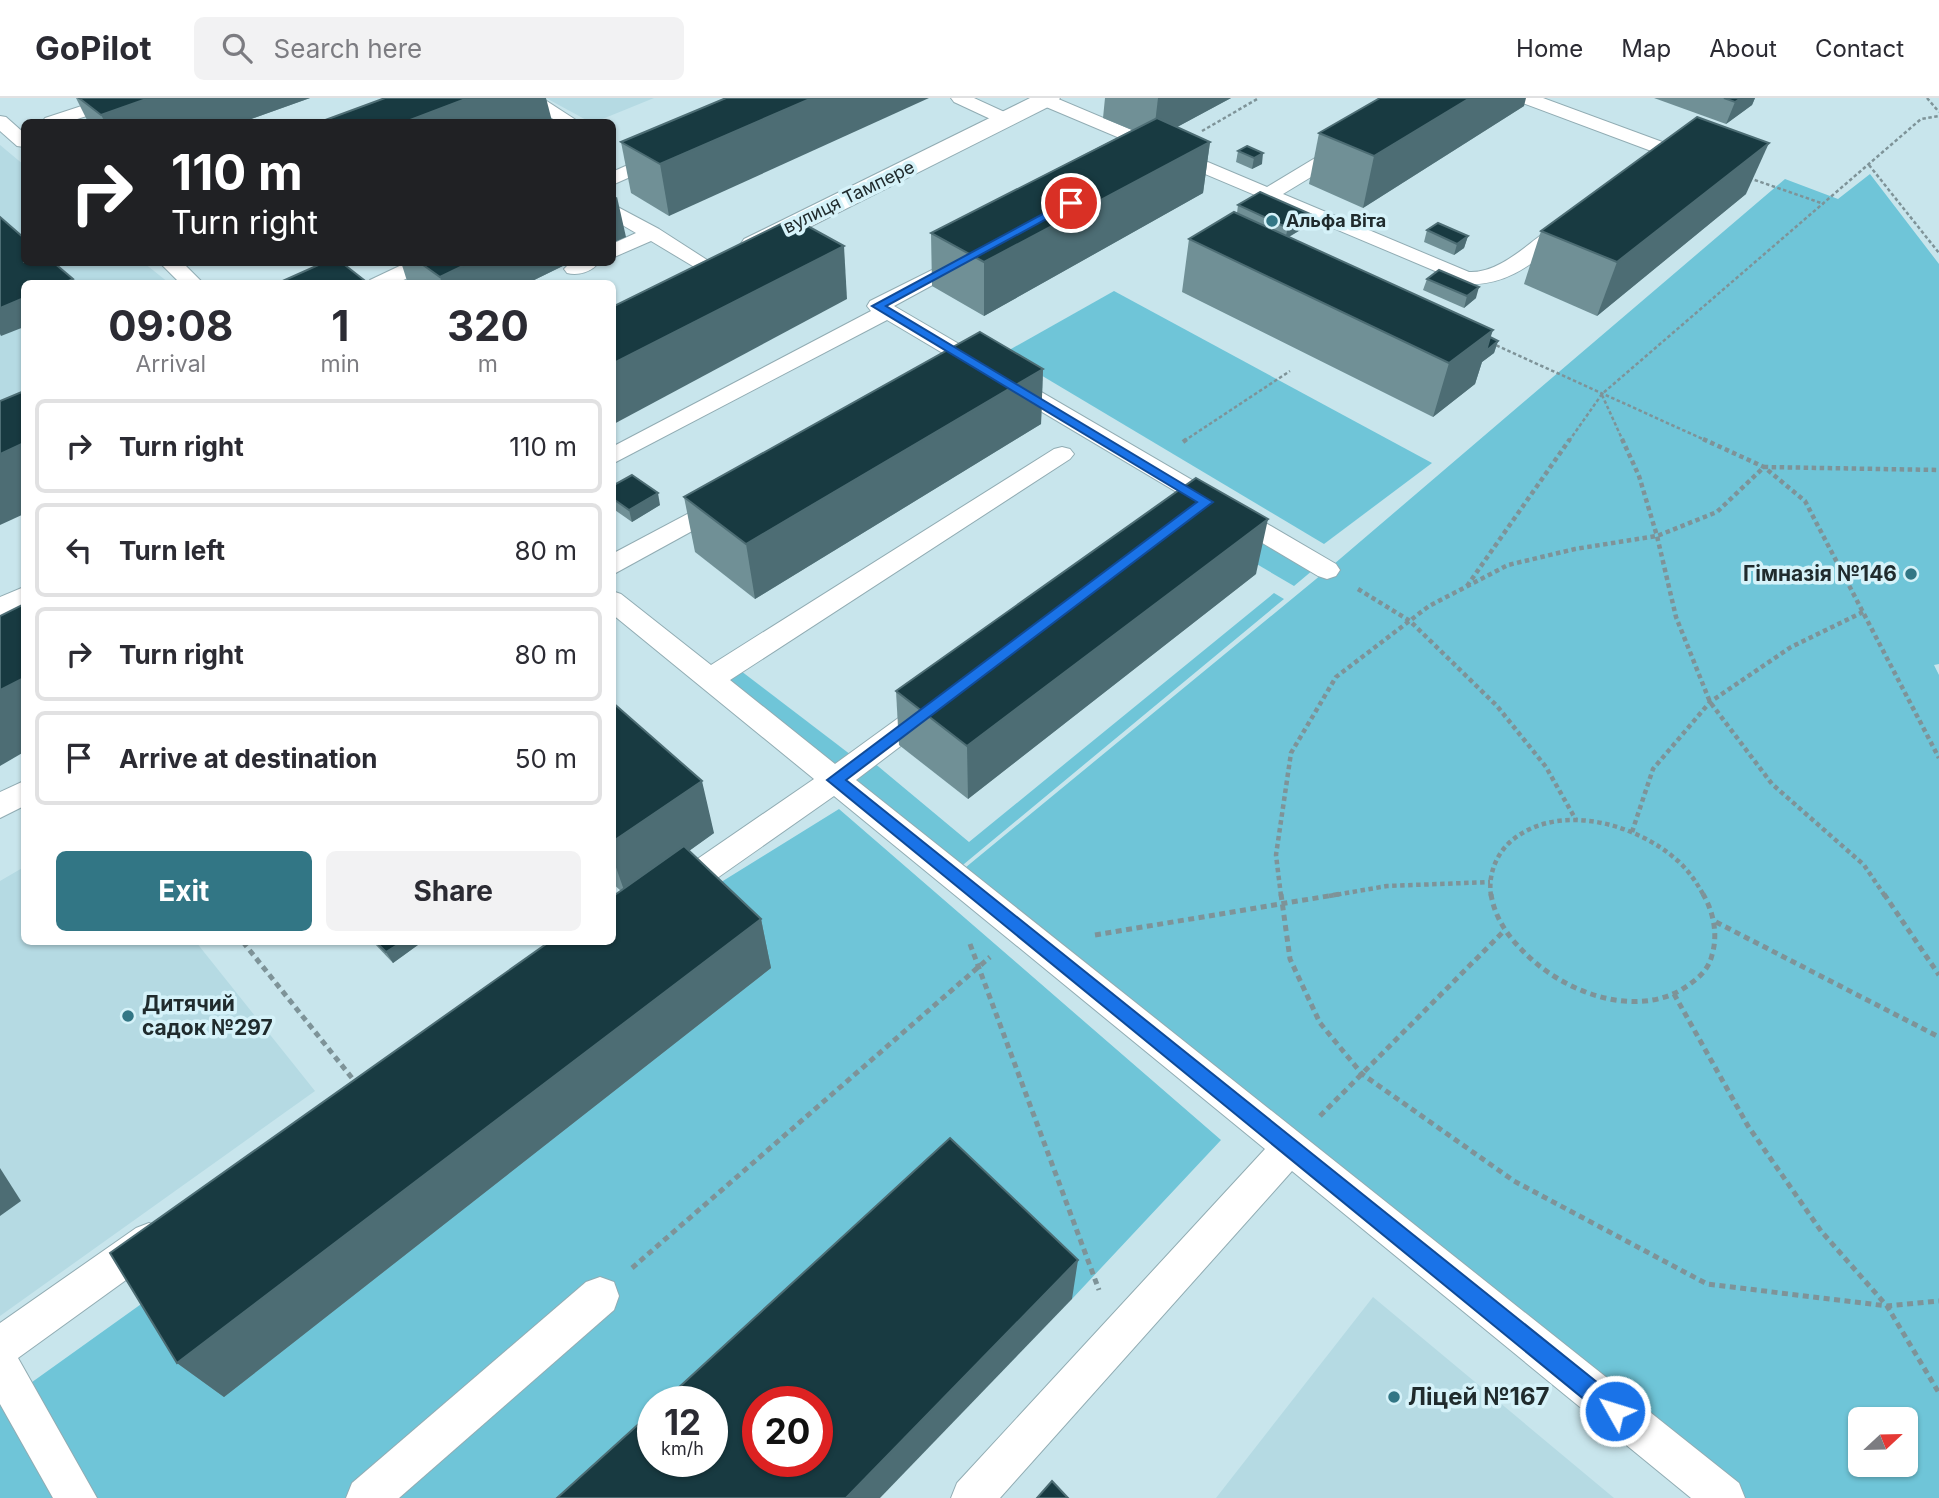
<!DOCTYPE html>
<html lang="en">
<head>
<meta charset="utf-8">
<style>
	:root { --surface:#fff; --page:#f2f2f3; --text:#2b2b33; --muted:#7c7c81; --line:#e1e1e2; --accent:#327685 }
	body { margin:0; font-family:Inter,sans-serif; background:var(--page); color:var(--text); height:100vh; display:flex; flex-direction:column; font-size:26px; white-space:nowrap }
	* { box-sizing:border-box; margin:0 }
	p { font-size:23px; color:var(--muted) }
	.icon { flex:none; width:38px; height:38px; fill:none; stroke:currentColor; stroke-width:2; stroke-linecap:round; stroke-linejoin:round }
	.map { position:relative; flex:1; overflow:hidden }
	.side { position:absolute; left:21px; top:182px; width:595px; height:665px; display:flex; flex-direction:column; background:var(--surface); border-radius:10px; box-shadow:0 2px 5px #0004 }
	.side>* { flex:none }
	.guide { position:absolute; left:21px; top:21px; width:595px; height:147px; border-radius:10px; box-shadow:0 2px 5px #0004; background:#202124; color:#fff; overflow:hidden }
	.needle { width:46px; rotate:68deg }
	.controls { position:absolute; left:1848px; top:1309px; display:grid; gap:14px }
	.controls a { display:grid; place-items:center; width:70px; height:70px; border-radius:10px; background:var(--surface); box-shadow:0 2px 5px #0004; font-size:35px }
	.speed { position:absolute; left:637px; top:1288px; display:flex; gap:14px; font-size:35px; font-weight:700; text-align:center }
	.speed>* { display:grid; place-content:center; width:91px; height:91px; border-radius:50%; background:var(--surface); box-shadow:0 2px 5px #0004; line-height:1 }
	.speed small { font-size:18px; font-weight:400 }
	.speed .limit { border:10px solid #d22; background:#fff; color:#111 }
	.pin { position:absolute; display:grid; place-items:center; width:60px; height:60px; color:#fff; margin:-30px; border:4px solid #fff; border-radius:50%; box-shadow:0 2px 7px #0007 }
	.me { position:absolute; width:77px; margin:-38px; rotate:309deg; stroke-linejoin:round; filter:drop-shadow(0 0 5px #0008) }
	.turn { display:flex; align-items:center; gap:24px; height:147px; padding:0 35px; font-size:32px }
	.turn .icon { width:91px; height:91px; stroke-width:2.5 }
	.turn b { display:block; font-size:49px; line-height:60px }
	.eta { display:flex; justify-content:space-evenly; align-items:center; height:119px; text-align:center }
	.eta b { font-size:42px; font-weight:700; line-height:49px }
	.action { display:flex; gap:14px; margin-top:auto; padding:14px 35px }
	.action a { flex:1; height:80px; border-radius:10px; background:var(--accent); color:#fff; font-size:28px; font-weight:700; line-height:80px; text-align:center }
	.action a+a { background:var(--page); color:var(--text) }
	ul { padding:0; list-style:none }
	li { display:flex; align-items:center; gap:21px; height:94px; margin:0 14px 10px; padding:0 21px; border:4px solid var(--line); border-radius:10px }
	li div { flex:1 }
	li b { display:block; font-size:26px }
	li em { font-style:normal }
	header { display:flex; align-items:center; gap:42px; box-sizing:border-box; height:98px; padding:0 35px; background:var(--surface); border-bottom:2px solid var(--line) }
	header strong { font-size:33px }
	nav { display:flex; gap:38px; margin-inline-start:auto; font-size:24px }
	.search { width:490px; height:63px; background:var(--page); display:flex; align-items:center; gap:18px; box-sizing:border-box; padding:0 24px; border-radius:10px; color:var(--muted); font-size:26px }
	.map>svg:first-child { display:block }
	.built { fill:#b5dae3 }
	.green { fill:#6fc5d8; fill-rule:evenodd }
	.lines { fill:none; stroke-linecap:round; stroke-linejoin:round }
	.lane-casing { stroke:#91acb3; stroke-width:2 }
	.street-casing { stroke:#91acb3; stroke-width:2 }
	.path-far2 { stroke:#7e9398; stroke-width:2.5; stroke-dasharray:3.5 2.5; stroke-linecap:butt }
	.path-far1 { stroke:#7e9398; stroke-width:4.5; stroke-dasharray:4.5 3.5; stroke-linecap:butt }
	.path { stroke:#7e9398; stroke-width:5; stroke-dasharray:6 4.5; stroke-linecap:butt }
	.lane { fill:#fff; fill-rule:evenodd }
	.street { fill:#fff; fill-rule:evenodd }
	.wall { fill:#709096 }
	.shaded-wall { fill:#4d6d74 }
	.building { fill:#183a41; stroke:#4d6d74; stroke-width:2; fill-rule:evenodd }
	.route { fill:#1a73e8; stroke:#114b97; stroke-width:2 }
	.poi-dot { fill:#327685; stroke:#d5f2f9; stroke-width:2.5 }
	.labels { text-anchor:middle; stroke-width:7; stroke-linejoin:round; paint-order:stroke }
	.far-street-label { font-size:18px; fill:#202b2d; stroke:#d5f2f9 }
	.far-poi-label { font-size:18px; font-weight:bold; fill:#202b2d; stroke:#d5f2f9; text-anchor:start }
	.poi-label { font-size:21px; font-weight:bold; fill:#202b2d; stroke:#d5f2f9; text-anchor:end }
	.near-poi-label { font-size:24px; font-weight:bold; fill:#202b2d; stroke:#d5f2f9; text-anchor:start }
</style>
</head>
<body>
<header>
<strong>GoPilot</strong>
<div class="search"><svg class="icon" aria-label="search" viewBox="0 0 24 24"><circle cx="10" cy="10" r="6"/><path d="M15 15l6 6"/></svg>Search here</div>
<nav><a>Home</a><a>Map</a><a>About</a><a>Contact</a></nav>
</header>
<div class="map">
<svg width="1939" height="1400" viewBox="0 0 1939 1400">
	<rect width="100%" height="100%" fill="#c8e5ec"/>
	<g class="built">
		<path d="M546,0H654L595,24H590Z"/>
		<path d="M0,47L24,67V164L144,165L169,185L24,186V305L0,315Z"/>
		<path d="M24,769V844H196L315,993L0,1218V783Z"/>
		<path d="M1373,1199L1614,1400H1216Z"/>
	</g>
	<g class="green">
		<path d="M1870,76L1939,166V566L1934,567L1939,577V1400H1718L954,779L1327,472L1785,81L1838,101ZM1860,1321H1906V1367H1860Z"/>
		<path d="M1114,193L1432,365L1324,446L1004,255Z"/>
		<path d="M1210,413L1313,472L1294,488L1190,427Z"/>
		<path d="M1274,495L1284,501L958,771L856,684L873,664L969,744Z"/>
		<path d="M741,573L855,660L837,674L724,584Z"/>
		<path d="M839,711L1221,1042L1072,1201L952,1084L712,1304H653V1363L613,1400H0V1307L158,1194L697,799Z"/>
	</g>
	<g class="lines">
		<defs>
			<g id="lane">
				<path d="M106,0H133L130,4L68,24H42L45,20Z"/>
				<path d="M520,0H542L579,24H558Z"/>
				<path d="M951,0H974L1011,17L1014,21L1011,25H999L954,4Z"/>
				<path d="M1037,0H1056L1267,89L1340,45H1354L1356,49L1354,53L1283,96L1469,174C1512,176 1549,117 1574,123L1577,127C1571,135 1563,140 1556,146C1529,169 1503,188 1466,186L1039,6Z"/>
				<path d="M1517,0H1543L1676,49L1678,53L1669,59L1662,57L1520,4Z"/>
				<path d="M0,18L6,19L24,35V49L17,48L0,33Z"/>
				<path d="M664,51L673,57L671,61L612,87V74Z"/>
				<path d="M612,106L659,131L718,169L715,173H701L651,143L612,160V146L636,135L612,121Z"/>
				<path d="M966,155L973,157L976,161L973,165L894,208L1336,466L1340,472L1336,478L1327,481L1318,478L887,222L612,366V349L871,213L867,208L870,203Z"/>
				<path d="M159,164H182L204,186H181Z"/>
				<path d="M408,164H436L433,168L395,186H367L370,182Z"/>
				<path d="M571,164H599C592,174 578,178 567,175L564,171Z"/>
				<path d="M1062,349L1070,351L1074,356L1070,361L730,582L835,666L919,605L929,602L939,605L943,612L939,619L856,682L1739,1385L1745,1400H1691L1292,1073L1000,1400H951L957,1385L1265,1051L834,698L683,804L612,838V810L661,786L814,681L612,516V493L621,496L711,567L1054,351Z"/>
				<path d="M725,396L734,398L737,404L734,410L612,477V456Z"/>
				<path d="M24,683V708L0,720V694Z"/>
				<path d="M149,1125L162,1130L168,1143L162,1156L18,1260L97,1400H53L0,1306V1225L136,1130Z"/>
				<path d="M600,1179L614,1184L619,1198L614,1212L399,1400H346L352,1385L586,1184Z"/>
			</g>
			<g id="street">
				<path d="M1030,0H1060L1056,5L762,153L753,155L744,153L740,147L744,141Z"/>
				<path d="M24,489V515L0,525V499Z"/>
			</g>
		</defs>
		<use href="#lane" class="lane-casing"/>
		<use href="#street" class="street-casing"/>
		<g class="path-far2">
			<path d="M1927,0L1939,14"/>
			<path d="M1202,33L1259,0"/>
			<path d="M1869,67L1939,155"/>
			<path d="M1749,80L1824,106"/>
			<path d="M1491,245L1707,343"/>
			<path d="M1602,297L1623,343"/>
			<path d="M1184,343L1290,273"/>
			<path d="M1569,343L1602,296L1921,21L1939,18"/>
		</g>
		<g class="path-far1">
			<path d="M1622,341L1639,378L1657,438L1676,519L1710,604L1772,686L1864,767L1885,798"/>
			<path d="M1703,341L1764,369L1805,403L1939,660"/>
			<path d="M1183,344L1187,341"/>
			<path d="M1467,488L1570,341"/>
			<path d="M1358,491L1410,523L1497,608L1546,669L1576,722"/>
			<path d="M1632,734L1653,671L1710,604L1791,549L1863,514"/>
			<path d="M1281,798L1276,757L1291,655L1336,579L1429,508L1508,467L1575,451L1657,438L1717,414L1764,369L1939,372"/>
			<path d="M1329,798L1387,788L1490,784"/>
			<path d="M1491,798C1488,778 1495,758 1510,744C1557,703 1636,725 1678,763C1689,773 1697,785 1704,798"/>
		</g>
		<g class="path">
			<path d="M1281,796L1290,861L1320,925L1362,976L1514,1083L1707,1186L1887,1208L1939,1203"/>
			<path d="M1491,796C1494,817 1506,836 1521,851C1558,891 1629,921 1681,892C1695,883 1708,874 1712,857C1718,837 1714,815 1703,796"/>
			<path d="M1884,796L1939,877"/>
			<path d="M1716,824L1939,939"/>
			<path d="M1095,837L1340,796"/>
			<path d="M243,844L356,985"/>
			<path d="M970,846L1099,1192"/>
			<path d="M1674,896L1748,1028L1821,1133L1887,1208L1939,1295"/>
			<path d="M1320,1018L1504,833"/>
			<path d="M632,1170L990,859"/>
		</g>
		<use href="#lane" class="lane"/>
		<use href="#street" class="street"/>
	</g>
	<g class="wall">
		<path d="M76,0H310L243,24H88Z"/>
		<path d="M726,0L669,118L631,95L621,44Z"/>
		<path d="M1105,0H1231L1177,29L1210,44L1203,95L984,218L932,188L931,135L1132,32L1103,20Z"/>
		<path d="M1654,0H1755L1752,7L1726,26Z"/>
		<path d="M1524,8L1363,110L1309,86L1319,35Z"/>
		<path d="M1247,48L1262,66L1252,71L1236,64L1238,53Z"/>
		<path d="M1746,96L1597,218L1524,186L1541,133Z"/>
		<path d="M1238,107L1310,116L1307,128L1289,139L1498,243L1494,255L1482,264L1475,286L1433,319L1182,194L1189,141L1237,115Z"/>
		<path d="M1427,132L1468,138L1464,150L1454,157L1424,144Z"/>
		<path d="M401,164H571L526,186H408Z"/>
		<path d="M1427,181L1476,200L1464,210L1423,192Z"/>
		<path d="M1043,271L1041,326L755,501L695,454L684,399Z"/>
		<path d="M612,388L660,407L632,424L612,410Z"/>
		<path d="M1256,476L968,701L899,647L896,593Z"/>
		<path d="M612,604L714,735L689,753L761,821L771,870L224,1299L177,1265L621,793L612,785Z"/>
		<path d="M373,844H422L393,865Z"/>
	</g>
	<g class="shaded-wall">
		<path d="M149,0H310L243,24H105L101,17Z"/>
		<path d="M468,0H546L552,23L547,24H405Z"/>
		<path d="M812,0H929L669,118L660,66Z"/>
		<path d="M1158,0H1231L1153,42Z"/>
		<path d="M1470,0H1526L1524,8L1363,110L1374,58Z"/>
		<path d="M1741,0H1755L1752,7L1726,26L1735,4Z"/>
		<path d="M1210,44L1203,95L984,218V164Z"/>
		<path d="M1769,45L1746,96L1597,218L1617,164Z"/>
		<path d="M1263,55L1262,66L1252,71L1254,60Z"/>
		<path d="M617,99L626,139L612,145V101Z"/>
		<path d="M1310,116L1307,128L1285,141L1288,130Z"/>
		<path d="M1468,138L1464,150L1454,157L1457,146Z"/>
		<path d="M844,148L847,201L612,327V266Z"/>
		<path d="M471,164H571L526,186H442L440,179Z"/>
		<path d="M73,181L75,186H62Z"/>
		<path d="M1479,189L1476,200L1464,210L1467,198Z"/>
		<path d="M24,200V229L1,238L0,236V210Z"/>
		<path d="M1493,232L1486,253L1498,243L1494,255L1482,264L1475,286L1433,319L1449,265Z"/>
		<path d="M1043,271L1041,326L755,501L746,446Z"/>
		<path d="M24,345V416L0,427V356Z"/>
		<path d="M658,395L660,407L632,424L629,412Z"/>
		<path d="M1268,421L1256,476L968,701L967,648Z"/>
		<path d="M24,580V654L0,668V592Z"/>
		<path d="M702,683L714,735L626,798L612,758V744Z"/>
		<path d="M761,821L771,870L224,1299L177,1265Z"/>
		<path d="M402,844H422L393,865L386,854Z"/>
		<path d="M0,1070L21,1103L0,1118Z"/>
		<path d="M1078,1162L1072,1201L880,1400H846Z"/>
	</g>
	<g class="building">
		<path d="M79,0H149L101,17Z"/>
		<path d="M385,0H468L405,24H320Z"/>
		<path d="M726,0H812L660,66L621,44Z"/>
		<path d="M1380,0H1470L1374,58L1319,35Z"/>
		<path d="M1724,0H1741L1735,4Z"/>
		<path d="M1697,19L1769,45L1617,164L1541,133Z"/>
		<path d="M1157,20L1210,44L984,164L931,135Z"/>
		<path d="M1247,48L1263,55L1254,60L1238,53Z"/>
		<path d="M1260,94L1310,116L1288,130L1238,107Z"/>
		<path d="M1234,114L1493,232L1449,265L1189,141Z"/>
		<path d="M0,119L24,140V164H53L73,181L62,186H24V200L0,210Z"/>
		<path d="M793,120L844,148L612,266V209Z"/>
		<path d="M1438,125L1468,138L1457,146L1427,132Z"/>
		<path d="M325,164H341L369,186H276Z"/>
		<path d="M419,164H471L440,179Z"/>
		<path d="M1439,172L1479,189L1467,198L1427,181Z"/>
		<path d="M980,234L1043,271L746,446L684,399Z"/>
		<path d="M1490,239L1498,243L1486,253Z"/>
		<path d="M24,293V345L0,356V303Z"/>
		<path d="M632,377L658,395L629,412L612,400V388Z"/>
		<path d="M1196,380L1268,421L967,648L896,593Z"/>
		<path d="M24,506V580L0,592V518Z"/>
		<path d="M612,604L702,683L612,744Z"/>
		<path d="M684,748L761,821L177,1265L110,1155L549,844H612V799Z"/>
		<path d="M376,844H402L386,854Z"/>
		<path d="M950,1040L1078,1162L846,1400H557L653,1313V1363H712V1304H663ZM758,1304H817V1363H758Z"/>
		<path d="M1052,1383L1068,1400H1037Z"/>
	</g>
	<path class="route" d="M1067,103L1076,105L886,208L1213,404L846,682L1623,1305L1626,1313L1623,1320L1615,1323L1607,1320L827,682L1197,404L872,208Z"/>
	<g class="poi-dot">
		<circle cx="1272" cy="123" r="7"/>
		<circle cx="1911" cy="476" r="7"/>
		<circle cx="128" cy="918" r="7"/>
		<circle cx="1394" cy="1299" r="7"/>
	</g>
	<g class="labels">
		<g class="far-street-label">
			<text transform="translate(849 99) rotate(-26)" y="6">вулиця Тампере</text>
		</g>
		<g class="far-poi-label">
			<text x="1286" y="129">Альфа Віта</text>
		</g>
		<g class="poi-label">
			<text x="1897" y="483">Гімназія №146</text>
			<text x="142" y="913" text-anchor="start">Дитячий<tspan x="142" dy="24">садок №297</tspan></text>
		</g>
		<g class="near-poi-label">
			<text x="1408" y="1307">Ліцей №167</text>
		</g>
	</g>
</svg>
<div class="controls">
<a><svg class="needle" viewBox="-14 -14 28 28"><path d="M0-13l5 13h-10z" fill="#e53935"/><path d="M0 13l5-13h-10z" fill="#7c7c81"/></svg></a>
</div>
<div class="speed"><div>12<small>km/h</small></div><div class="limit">20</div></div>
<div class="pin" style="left:1071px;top:105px;background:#d93025"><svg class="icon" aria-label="arrive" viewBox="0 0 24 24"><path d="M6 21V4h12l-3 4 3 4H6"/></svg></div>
<svg class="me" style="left:1615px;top:1313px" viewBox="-20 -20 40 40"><circle r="17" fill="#1a73e8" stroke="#fff" stroke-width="3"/><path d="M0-11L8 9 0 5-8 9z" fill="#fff"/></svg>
<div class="guide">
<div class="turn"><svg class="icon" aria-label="right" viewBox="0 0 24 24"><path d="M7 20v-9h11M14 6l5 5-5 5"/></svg><div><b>110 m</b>Turn right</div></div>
</div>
<section class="side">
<div class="eta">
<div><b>09:08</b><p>Arrival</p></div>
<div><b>1</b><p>min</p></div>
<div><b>320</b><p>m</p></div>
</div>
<ul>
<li><svg class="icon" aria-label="right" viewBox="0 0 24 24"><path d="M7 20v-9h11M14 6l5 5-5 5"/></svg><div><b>Turn right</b></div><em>110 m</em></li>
<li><svg class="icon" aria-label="left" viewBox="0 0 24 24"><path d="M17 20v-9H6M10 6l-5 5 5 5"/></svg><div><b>Turn left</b></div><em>80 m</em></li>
<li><svg class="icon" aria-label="right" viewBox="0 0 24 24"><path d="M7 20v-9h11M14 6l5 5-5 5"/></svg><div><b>Turn right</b></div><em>80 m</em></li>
<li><svg class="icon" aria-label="arrive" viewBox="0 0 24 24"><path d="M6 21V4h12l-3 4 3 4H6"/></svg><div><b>Arrive at destination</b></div><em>50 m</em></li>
</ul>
<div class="action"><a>Exit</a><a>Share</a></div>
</section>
</div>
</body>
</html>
